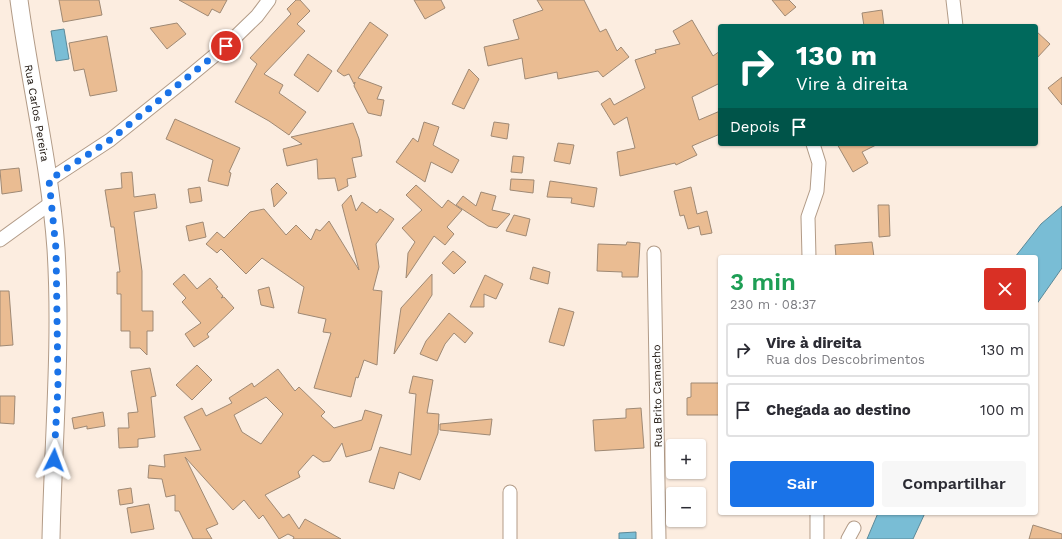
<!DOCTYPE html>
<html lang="pt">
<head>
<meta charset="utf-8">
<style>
	:root { --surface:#fff; --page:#f7f7f7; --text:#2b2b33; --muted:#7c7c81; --line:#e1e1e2; --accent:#1a73e8 }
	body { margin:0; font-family:"Work Sans",sans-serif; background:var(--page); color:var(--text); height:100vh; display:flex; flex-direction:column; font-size:15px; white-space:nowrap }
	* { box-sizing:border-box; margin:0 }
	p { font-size:13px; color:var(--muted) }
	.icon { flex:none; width:22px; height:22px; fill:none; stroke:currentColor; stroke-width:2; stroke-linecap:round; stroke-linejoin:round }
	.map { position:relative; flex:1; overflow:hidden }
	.panel { position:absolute; left:718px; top:255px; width:320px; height:260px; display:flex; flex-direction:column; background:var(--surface); border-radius:4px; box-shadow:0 1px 3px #0004 }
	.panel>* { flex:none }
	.hud { position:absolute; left:718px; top:24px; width:320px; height:122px; border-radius:4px; box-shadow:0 1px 3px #0004; background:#00695c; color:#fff; overflow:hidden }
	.buttons { position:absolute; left:666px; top:439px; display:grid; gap:8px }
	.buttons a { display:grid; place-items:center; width:40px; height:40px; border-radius:4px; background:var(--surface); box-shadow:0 1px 3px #0004; font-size:20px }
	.pin { position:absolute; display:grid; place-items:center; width:34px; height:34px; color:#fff; margin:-17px; border:2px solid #fff; border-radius:50%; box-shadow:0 1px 4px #0007 }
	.me { position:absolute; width:44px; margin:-22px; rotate:3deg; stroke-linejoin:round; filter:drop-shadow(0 0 3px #0008) }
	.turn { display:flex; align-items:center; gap:14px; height:84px; padding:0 12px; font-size:18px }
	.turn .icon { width:52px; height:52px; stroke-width:2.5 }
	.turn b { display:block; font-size:28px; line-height:34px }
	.then { display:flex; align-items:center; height:38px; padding:0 12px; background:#0003; gap:8px; font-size:15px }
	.round { display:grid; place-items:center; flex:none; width:42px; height:42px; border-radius:4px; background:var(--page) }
	.summary { display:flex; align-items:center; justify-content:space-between; height:68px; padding:0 12px }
	h1 { font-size:24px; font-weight:600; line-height:30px; color:#1e9e55 }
	.action { display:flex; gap:8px; margin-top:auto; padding:8px 12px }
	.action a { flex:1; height:46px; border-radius:4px; background:var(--accent); color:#fff; font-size:16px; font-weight:600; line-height:46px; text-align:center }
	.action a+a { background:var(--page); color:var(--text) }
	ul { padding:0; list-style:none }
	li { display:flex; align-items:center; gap:12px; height:54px; margin:0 8px 6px; padding:0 4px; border:2px solid var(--line); border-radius:4px }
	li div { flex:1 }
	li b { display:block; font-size:15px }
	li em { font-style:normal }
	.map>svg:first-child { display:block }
	.water { fill:#79bdd5; stroke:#5c8998 }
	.building { fill:#eabc92; stroke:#9f8974; fill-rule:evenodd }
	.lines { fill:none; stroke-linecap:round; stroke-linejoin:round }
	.minor-casing { stroke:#b29b87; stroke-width:15 }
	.tertiary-casing { stroke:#b29b87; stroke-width:19 }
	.minor { stroke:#fff; stroke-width:13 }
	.tertiary { stroke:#fff; stroke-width:17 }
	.route { stroke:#1a73e8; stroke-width:7; stroke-dasharray:0 12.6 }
	.labels { text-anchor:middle; stroke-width:3; stroke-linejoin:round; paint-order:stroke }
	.street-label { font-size:11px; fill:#19110a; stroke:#fdfdfd }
</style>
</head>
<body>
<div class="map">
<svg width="1062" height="539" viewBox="0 0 1062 539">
	<rect width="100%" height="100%" fill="#fcede0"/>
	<g class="water">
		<path d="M64,29L69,59L56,61L51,31Z"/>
		<path d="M1062,206V268L1036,305V257H1015L1041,224Z"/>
		<path d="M878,513H925L913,539H867Z"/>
		<path d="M636,532V539H619V533Z"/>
	</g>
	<g class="building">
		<path d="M59,0H99L102,15L63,22Z"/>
		<path d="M179,0H227L220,13L212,9L208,16Z"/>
		<path d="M296,0H300L310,11L297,24L305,31L264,74L283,85L279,93L306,112L289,135L269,121L235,102L257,64L250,58L291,14L287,9Z"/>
		<path d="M414,0H441L445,8L425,19Z"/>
		<path d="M537,0H584L600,32L606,29L617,51L621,47L629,57L603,77L598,71L558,79L557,72L525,79L522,58L488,66L484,47L519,39L513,20L543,10Z"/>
		<path d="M772,0H789L796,7L785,16Z"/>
		<path d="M882,10L884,26H864L862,13Z"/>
		<path d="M692,20L713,56L720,51V83L692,97L699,120L720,111V134L692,146L697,155L676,165L675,163L620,176L617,152L635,148L627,117L614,125L601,104L610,98L614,105L645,88L635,60L656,53L655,50L680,44L673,31Z"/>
		<path d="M370,22L388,35L358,78L382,87L377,99L384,100L381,116L368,113L354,86L355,82L354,84L349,74L344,76L337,71Z"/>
		<path d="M177,23L186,34L167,49L150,28Z"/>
		<path d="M1036,31L1050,44L1036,59Z"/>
		<path d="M107,36L117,91L90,96L84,69L74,71L69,43Z"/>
		<path d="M308,54L332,71L318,92L294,75Z"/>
		<path d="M469,69L479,79L464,109L452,104Z"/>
		<path d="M1062,77V105L1048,88Z"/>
		<path d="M175,119L240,148L229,172L231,173L228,186L208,181L213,160L166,139Z"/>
		<path d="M424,122L439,127L433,145L459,160L452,173L431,162L425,182L396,162L413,138L418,142Z"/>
		<path d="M494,122L509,124L507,139L491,136Z"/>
		<path d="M353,123L359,139L362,156L352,158L356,177L347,179L348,186L338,191L335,178L318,179L317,159L287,166L283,149L302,144L291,137Z"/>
		<path d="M558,143L574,145L570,164L554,161Z"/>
		<path d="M837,144H878L862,152L868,163L853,172Z"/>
		<path d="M513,156L524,157L522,173L511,172Z"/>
		<path d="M19,168L22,191L2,194L0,170Z"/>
		<path d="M132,172L134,197L155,194L157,208L134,212L142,271V311H153V331H147V355L140,348H130V331H121V294H117V272H120L114,227H111L105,190L122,188L121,173Z"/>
		<path d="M511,179L534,180L533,193L510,190Z"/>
		<path d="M550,181L597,188L594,207L571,203L572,198L547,197Z"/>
		<path d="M277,183L287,193L274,207L271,189Z"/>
		<path d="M416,185L442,208L448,200L462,210L447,227L454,234L445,245L434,236L406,278L408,253L415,242L402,228L422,210L406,195Z"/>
		<path d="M200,187L202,201L190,203L188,189Z"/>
		<path d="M691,187L697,214L707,211L712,233L701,235L699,226L688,229L684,215L680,216L674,191Z"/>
		<path d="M481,192L496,196L492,210L510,214L497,228L488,226L456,205L463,196L476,206Z"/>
		<path d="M351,195L356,211L362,202L377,213L380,209L394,219L376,244L379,267L373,290L382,291L377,365L364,360L358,378L356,377L351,397L314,388L331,333L323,332L326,319L298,313L304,287L262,258L246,274L221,249L217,253L206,244L217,232L224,238L250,212L264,209L286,235L296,225L311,240L316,229L320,231L329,221L359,270L342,205Z"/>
		<path d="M878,205H889L890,236L879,237Z"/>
		<path d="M514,215L530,219L526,236L506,231Z"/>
		<path d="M203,222L206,237L189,241L186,226Z"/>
		<path d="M627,242L640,243L638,277H622V272L597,271L598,244L626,245Z"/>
		<path d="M872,242L874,257H836L835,245Z"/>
		<path d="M453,251L466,262L454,274L442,263Z"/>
		<path d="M533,267L550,272L548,284L530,279Z"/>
		<path d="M184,274L197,289L210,278L218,287L216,288L223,296L221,298L224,297L234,308L207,334L209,337L194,347L185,334L201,323L182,302L186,298L173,284Z"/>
		<path d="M432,274V295L394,354L401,308Z"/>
		<path d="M485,275L503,284L496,299L484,294V307H470Z"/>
		<path d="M269,287L274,308L261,305L258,290Z"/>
		<path d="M0,291H9L13,345L0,346Z"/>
		<path d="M559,308L574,312L564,346L549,342Z"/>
		<path d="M449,313L473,333L465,343L454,333L445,344L437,361L420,354L426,341Z"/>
		<path d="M197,365L212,380L192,400L176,385Z"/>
		<path d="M150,368L156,396L151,397L155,437L138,439V447L119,448L118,428H129L128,413L138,412L131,371Z"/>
		<path d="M278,369L295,391L299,387L325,412L321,416L334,428L362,420L365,410L382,415L371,450L346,457L342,443L330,461L323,462L313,455L298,472L300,477L265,495L283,518L289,514L299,529L305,519L341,539H293L294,537L288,534L279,539L263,515L259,519L244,500L233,510L185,457L218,524L206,529L212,539H193L179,511H175V495L166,497L162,479L148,478L149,465L165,467L164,455L201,450L184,417L202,408L206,416L232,403L229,398L252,383L254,387ZM266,397L283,414L261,444L242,432L234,415Z"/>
		<path d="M413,376L433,380L427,413L439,414L438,433L420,480L399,472L394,489L369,482L380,447L411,455L416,394L409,393Z"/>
		<path d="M691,383H720V415H687V398L691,397Z"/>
		<path d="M0,396H15L14,424L0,423Z"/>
		<path d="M641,408L644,448L595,451L593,420L626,418V409Z"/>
		<path d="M103,412L105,426L87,429V426L74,429L72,418Z"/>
		<path d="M492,419L490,435L440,430V424Z"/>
		<path d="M131,488L133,503L120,505L118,490Z"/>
		<path d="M149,504L154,529L131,533L127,508Z"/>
		<path d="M1033,525L1062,534V539H1029Z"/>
	</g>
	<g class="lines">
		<defs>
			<g id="minor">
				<path d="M953,0L956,26"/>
				<path d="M49,180L110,140L185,80L226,46L257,16L269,0"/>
				<path d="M0,240L51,203"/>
				<path d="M654,253L659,539"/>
				<path d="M809,257L808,217L817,191L819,163L813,144"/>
				<path d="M510,492V539"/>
				<path d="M817,513V539"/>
				<path d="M848,539L854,528"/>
			</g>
			<path id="tertiary" d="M19,0C30,83 50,165 56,249C62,345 53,442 51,539"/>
		</defs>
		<use href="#minor" class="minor-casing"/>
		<use href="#tertiary" class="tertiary-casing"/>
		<use href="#minor" class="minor"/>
		<use href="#tertiary" class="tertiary"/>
	</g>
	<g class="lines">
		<path class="route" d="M54,460L58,386L56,249L49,180L110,140L226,46"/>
	</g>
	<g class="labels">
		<g class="street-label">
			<text transform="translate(37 113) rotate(80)" y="4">Rua Carlos Pereira</text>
			<text transform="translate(657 396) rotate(-91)" y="4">Rua Brito Camacho</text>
		</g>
	</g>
</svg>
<div class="buttons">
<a>+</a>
<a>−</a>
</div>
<div class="pin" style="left:226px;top:46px;background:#d93025"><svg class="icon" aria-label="arrive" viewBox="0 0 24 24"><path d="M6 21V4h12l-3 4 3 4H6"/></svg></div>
<svg class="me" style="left:54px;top:460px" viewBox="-20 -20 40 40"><path d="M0-17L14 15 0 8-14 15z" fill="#1a73e8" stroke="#fff" stroke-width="4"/></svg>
<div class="hud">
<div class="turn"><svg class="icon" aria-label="right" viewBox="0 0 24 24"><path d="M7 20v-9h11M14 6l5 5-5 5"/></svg><div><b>130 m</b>Vire à direita</div></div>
<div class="then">Depois<svg class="icon" aria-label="arrive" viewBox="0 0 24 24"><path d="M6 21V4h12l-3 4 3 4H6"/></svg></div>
</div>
<section class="panel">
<div class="summary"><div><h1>3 min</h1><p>230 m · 08:37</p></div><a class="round" style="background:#d93025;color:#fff"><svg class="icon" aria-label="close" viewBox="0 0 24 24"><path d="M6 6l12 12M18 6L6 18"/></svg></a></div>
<ul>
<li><svg class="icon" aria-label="right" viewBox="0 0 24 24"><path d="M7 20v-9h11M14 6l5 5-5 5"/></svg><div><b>Vire à direita</b><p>Rua dos Descobrimentos</p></div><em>130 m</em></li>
<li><svg class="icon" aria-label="arrive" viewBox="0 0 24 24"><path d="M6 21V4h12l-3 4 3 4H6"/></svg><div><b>Chegada ao destino</b></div><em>100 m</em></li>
</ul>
<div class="action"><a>Sair</a><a>Compartilhar</a></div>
</section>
</div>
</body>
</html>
